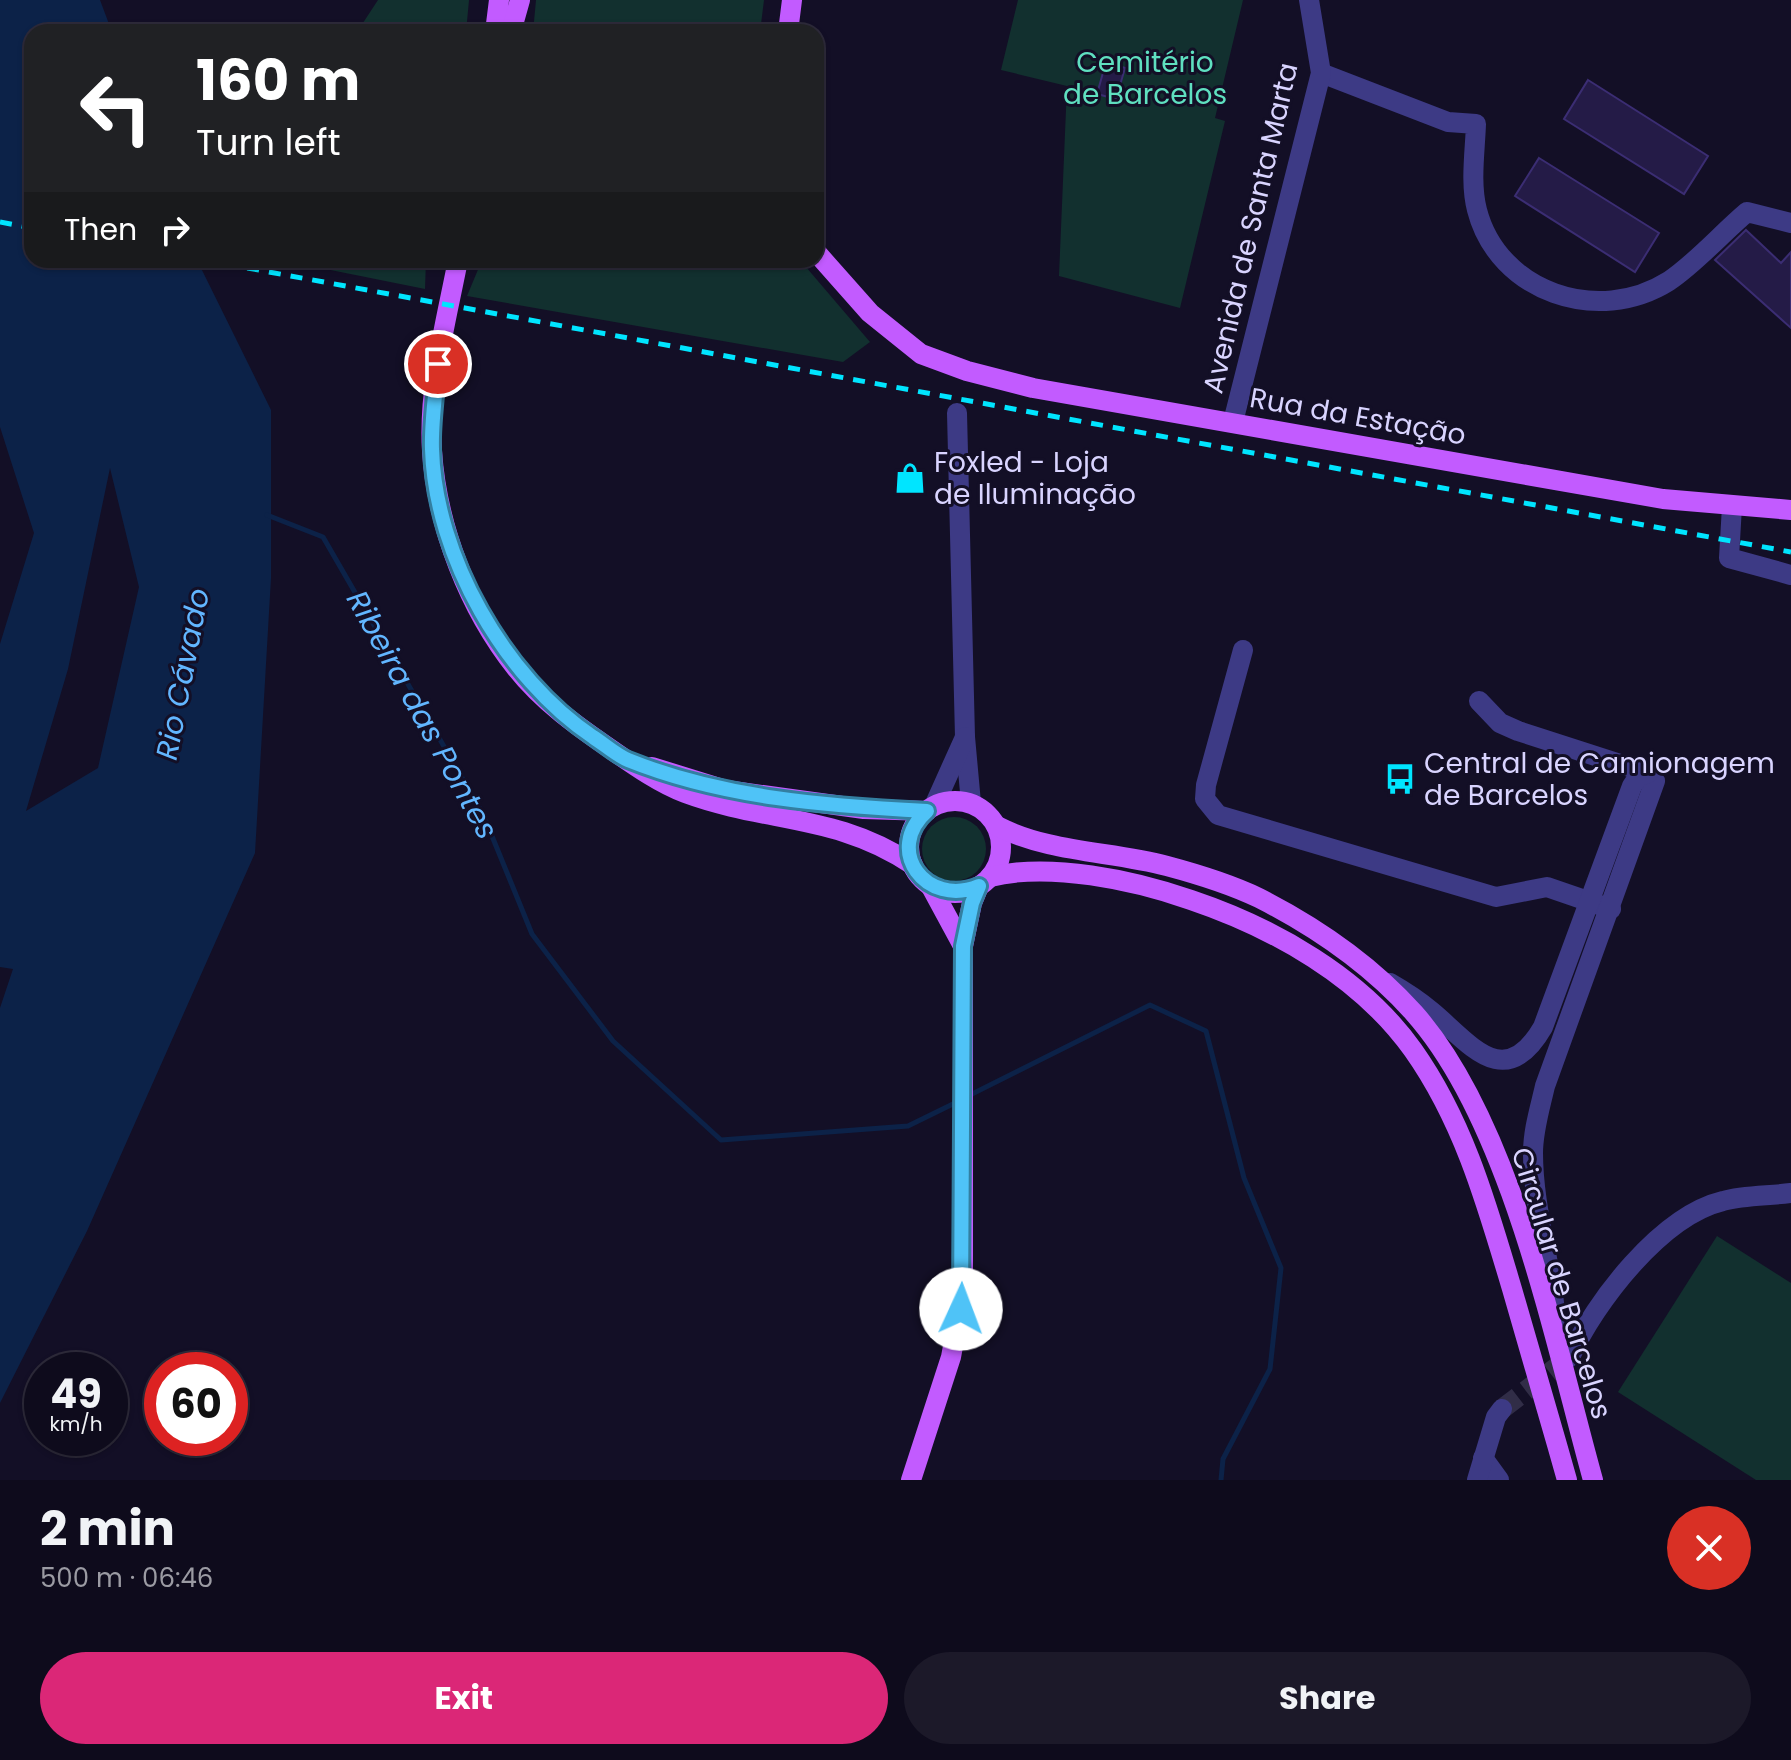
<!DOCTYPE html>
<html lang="en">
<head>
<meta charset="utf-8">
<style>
	:root { --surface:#0e0b1c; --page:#1c1929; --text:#f1f3f6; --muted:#9b9ba3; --line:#2e2b3b; --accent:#db2777 }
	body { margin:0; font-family:Poppins,sans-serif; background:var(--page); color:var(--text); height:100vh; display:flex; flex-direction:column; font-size:30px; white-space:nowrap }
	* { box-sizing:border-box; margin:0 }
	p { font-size:26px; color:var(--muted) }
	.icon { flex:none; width:44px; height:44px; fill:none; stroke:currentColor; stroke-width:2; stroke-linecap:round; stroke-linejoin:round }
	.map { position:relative; height:1480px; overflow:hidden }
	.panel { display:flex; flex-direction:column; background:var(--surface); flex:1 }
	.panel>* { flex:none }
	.hud { position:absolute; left:24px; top:24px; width:800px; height:244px; border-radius:24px; box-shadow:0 2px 6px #0004,0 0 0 2px var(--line); background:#202124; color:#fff; overflow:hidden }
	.speed { position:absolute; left:24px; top:1352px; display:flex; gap:16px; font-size:40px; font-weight:700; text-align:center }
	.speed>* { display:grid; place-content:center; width:104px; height:104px; border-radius:50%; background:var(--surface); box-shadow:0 2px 6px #0004,0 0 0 2px var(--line); line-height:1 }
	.speed small { font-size:20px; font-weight:400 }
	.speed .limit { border:12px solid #d22; background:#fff; color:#111 }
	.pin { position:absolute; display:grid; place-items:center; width:68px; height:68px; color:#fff; margin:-34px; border:4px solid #fff; border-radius:50%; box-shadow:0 2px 8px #0007 }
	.me { position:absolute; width:88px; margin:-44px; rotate:2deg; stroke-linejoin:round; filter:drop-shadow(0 0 6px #0008) }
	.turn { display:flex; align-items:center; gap:28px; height:168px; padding:0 40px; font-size:36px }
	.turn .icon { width:104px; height:104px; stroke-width:2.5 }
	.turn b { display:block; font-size:56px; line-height:68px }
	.then { display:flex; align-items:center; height:76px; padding:0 40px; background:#0003; gap:16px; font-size:30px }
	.round { display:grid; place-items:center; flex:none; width:84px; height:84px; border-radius:42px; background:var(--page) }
	.head { display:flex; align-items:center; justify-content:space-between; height:136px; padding:0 40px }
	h1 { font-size:48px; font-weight:700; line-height:60px }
	.cta { display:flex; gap:16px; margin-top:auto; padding:16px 40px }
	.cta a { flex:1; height:92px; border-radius:48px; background:var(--accent); color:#fff; font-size:32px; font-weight:700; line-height:92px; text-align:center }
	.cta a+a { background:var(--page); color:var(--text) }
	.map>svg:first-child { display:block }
	.green { fill:#12302f }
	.water { fill:#0c2248; fill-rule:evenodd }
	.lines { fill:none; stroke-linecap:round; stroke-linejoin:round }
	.stream { stroke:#0c2248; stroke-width:5 }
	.building { fill:#241b47; stroke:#3b2d73; stroke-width:2 }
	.minor-tunnel { stroke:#312d47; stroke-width:20; stroke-dasharray:20 10; stroke-linecap:butt }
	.minor { stroke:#3d3a85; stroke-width:20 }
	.major { stroke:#c25bff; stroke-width:20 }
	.rail { stroke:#00e5ff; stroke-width:5; stroke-dasharray:12 10; stroke-linecap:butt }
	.route-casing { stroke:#337fa1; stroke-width:20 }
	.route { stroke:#4fc3f7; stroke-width:14 }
	.labels { text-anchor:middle; stroke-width:6; stroke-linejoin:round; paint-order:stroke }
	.park-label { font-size:28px; fill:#5fe0c0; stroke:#130f26 }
	.street-label { font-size:28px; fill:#d9d4ff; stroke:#130f26 }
	.poi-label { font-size:28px; fill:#d9d4ff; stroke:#130f26; text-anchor:start }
	.water-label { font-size:30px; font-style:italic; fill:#62b6ff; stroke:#130f26 }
</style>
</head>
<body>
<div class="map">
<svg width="1791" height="1480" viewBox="0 0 1791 1480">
	<rect width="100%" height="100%" fill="#130f26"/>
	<g class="green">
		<path d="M378,0H469L466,32H357Z"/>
		<path d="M536,0H764L760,32H533Z"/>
		<path d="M1018,0H1243L1215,118L1225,121L1180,308L1059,276L1067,86L1001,70Z"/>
		<path d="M281,260H426L425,289Z"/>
		<path d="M482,260H800L870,342L843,362L467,296Z"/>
		<circle cx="954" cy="849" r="32"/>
		<path d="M1717,1236L1791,1283V1480H1756L1618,1392Z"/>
	</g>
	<path class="water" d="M0,0H100L112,32H32V260H197L271,410V578L255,853L87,1231L0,1403V1008L13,969L0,967V644L34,533L0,427ZM110,468L139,587L98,768L26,811L68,669Z"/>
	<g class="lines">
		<g class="stream">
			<path d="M267,515L323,537L483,814L532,934L613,1041L721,1140L908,1126L959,1101"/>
			<path d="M968,1096L1150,1005L1206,1031L1244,1178L1281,1268L1270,1369L1223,1459L1221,1480"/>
		</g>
	</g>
	<g class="building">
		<path d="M1106,62L1125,68L1116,99L1097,94Z"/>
		<path d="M1588,80L1708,156L1684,194L1564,119Z"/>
		<path d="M1539,158L1659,233L1635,272L1515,196Z"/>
		<path d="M1746,230L1781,263L1791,252V328L1715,260Z"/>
	</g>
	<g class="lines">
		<path class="minor-tunnel" d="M1502,1409L1570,1357"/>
		<g class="minor">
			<path d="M1321,73L1448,122L1476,124C1475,152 1470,183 1477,210C1498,292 1598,326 1669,281C1697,262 1721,234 1747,212L1791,223"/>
			<path d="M957,413L965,737L971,803"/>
			<path d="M1233,422L1321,73L1309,0"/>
			<path d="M1732,506L1729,558L1791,575"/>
			<path d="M1243,650L1206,785L1205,799L1218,815L1496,897L1547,887L1611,909"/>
			<path d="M1479,701L1500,723L1518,731L1648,773L1655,781L1545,1086C1540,1108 1533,1130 1533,1153C1533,1211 1553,1267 1556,1324"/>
			<path d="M934,806L965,737"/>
			<path d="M1390,983C1404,991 1418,1000 1431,1011C1468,1041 1504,1095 1543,1027L1632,786L1638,777L1648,773"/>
			<path d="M1570,1357C1595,1302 1661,1216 1723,1201C1744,1195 1769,1196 1791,1193"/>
			<path d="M1483,1458L1499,1480"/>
			<path d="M1477,1480L1496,1417L1502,1409"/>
		</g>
		<g class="major">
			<path d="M495,32L499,0"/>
			<path d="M511,32L520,0"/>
			<path d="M788,32L792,0"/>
			<path d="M816,252L870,313L921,354L967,371L1033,388L1663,499L1791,510"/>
			<path d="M458,260C446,322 428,388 432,451C437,527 469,609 516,668C543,702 577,726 612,750C635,766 659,783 685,793C766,823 838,814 913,865"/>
			<path d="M652,767L726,790L864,809L927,811"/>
			<circle cx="955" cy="847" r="46"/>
			<path d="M997,826C1050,853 1111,851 1167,866C1197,874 1232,885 1259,898C1316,927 1372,966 1414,1013C1511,1122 1554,1340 1593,1480"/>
			<path d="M990,877C1049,862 1134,880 1191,900C1274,928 1361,977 1413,1050C1464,1122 1487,1205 1512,1289C1530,1352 1549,1416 1567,1480"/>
			<path d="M930,885L963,946"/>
			<path d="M911,1480L951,1357L963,1293V946L972,903L979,886"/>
		</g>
		<g class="rail">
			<path d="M0,222L32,228"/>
			<path d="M204,260L1791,552"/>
		</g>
	</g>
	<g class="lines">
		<defs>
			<path id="route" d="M438,364C436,392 431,421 432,449C435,556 505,678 593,737C604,744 616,755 628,760C722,798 827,806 927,811C883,850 926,908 979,886L972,903L963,946L961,1309"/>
		</defs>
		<use href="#route" class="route-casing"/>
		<use href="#route" class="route"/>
	</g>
	<defs>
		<symbol id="shop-bare" viewBox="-9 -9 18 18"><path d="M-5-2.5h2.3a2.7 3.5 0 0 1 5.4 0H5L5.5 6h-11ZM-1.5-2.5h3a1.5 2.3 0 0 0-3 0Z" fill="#00e5ff" stroke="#130f26" stroke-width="2.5" paint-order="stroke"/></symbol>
		<symbol id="bus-bare" viewBox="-9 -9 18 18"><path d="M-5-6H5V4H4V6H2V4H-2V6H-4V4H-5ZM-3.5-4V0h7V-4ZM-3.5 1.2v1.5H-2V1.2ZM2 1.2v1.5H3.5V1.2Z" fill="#00e5ff" stroke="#130f26" stroke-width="2.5" paint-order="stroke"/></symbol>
	</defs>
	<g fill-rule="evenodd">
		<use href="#shop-bare" x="888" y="456" width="44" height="44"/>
		<use href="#bus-bare" x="1378" y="757" width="44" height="44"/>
	</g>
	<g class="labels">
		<g class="park-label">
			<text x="1145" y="72">Cemitério<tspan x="1145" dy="32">de Barcelos</tspan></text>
		</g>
		<g class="street-label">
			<text transform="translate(1250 228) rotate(-77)" y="10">Avenida de Santa Marta</text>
			<text transform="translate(1358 416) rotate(10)" y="10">Rua da Estação</text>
			<text transform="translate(1562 1283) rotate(73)" y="10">Circular de Barcelos</text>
		</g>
		<g class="poi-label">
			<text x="934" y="472">Foxled - Loja<tspan x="934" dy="32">de Iluminação</tspan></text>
			<text x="1424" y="773">Central de Camionagem<tspan x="1424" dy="32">de Barcelos</tspan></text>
		</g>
		<g class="water-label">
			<text transform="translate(183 674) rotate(-79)" y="10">Rio Cávado</text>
			<text transform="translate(422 715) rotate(61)" y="10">Ribeira das Pontes</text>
		</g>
	</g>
</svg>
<div class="speed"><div>49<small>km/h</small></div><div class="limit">60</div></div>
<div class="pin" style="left:438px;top:364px;background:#d93025"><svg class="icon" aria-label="arrive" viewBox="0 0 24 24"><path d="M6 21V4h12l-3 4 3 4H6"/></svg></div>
<svg class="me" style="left:961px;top:1309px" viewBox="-20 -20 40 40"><circle r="19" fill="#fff"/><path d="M0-13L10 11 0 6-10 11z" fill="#4fc3f7"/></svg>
<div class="hud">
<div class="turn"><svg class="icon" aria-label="left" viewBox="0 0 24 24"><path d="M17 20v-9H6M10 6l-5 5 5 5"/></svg><div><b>160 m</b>Turn left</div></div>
<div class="then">Then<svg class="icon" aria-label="right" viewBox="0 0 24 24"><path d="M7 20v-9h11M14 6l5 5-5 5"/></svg></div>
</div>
</div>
<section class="panel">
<div class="head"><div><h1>2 min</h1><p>500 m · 06:46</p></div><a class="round" style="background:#d93025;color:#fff"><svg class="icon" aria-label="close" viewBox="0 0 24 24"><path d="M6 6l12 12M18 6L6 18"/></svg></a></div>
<div class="cta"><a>Exit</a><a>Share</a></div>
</section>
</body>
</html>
